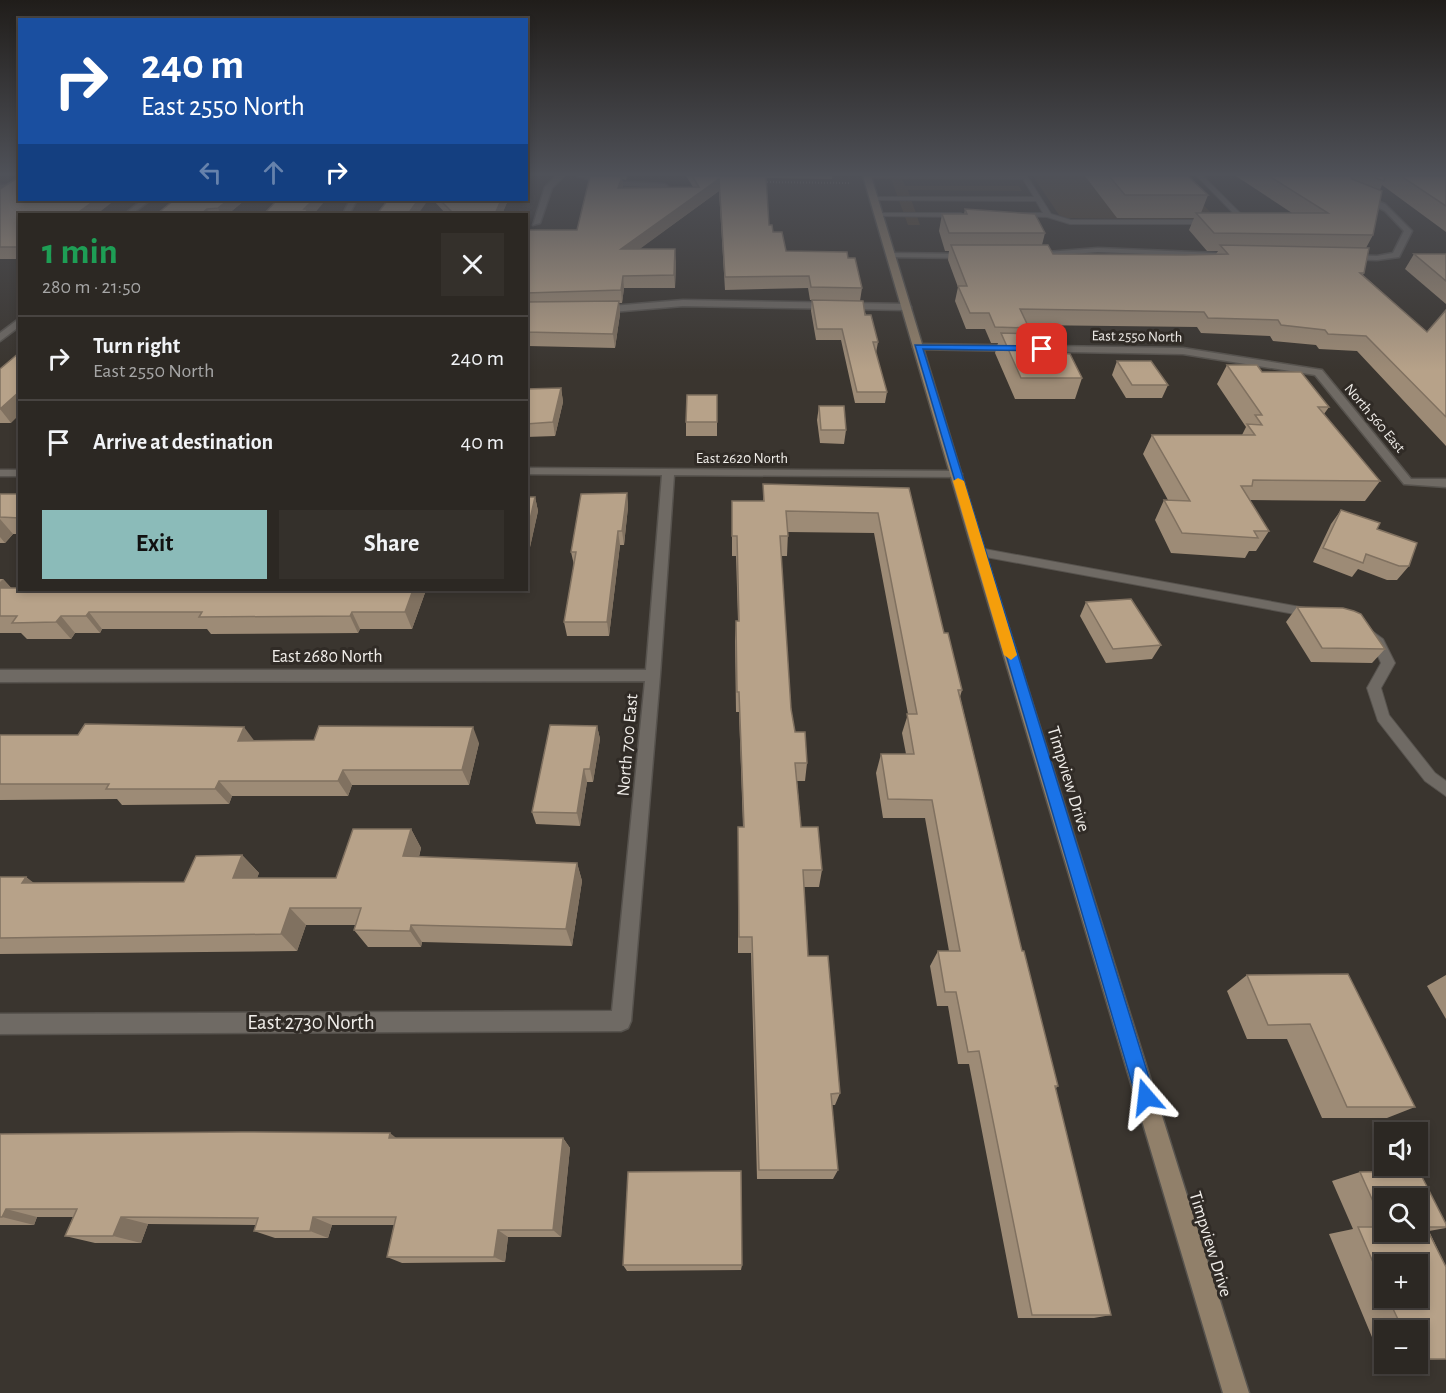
<!DOCTYPE html>
<html lang="en">
<head>
<meta charset="utf-8">
<style>
	:root { --surface:#2c2823; --page:#34302b; --text:#f1f3f6; --muted:#a6a6a6; --line:#484441; --accent:#8bbbb9 }
	body { margin:0; font-family:"Alegreya Sans",sans-serif; background:var(--page); color:var(--text); height:100vh; display:flex; flex-direction:column; font-size:22px; white-space:nowrap }
	* { box-sizing:border-box; margin:0 }
	p { font-size:20px; color:var(--muted) }
	.icon { flex:none; width:33px; height:33px; fill:none; stroke:currentColor; stroke-width:2; stroke-linecap:round; stroke-linejoin:round }
	.map { position:relative; flex:1; overflow:hidden }
	.drawer { position:absolute; left:18px; top:213px; width:510px; height:378px; display:flex; flex-direction:column; background:var(--surface); border-radius:0px; box-shadow:0 3px 9px #0003,0 0 0 2px var(--line) }
	.drawer>* { flex:none }
	.hud { position:absolute; left:18px; top:18px; width:510px; height:183px; border-radius:0px; box-shadow:0 3px 9px #0003,0 0 0 2px var(--line); background:#1a4fa0; color:#fff; overflow:hidden }
	.controls { position:absolute; left:1374px; top:1122px; display:grid; gap:12px }
	.controls a { display:grid; place-items:center; width:54px; height:54px; border-radius:0px; background:var(--surface); box-shadow:0 3px 9px #0003,0 0 0 2px var(--line); font-size:30px }
	.pin { position:absolute; display:grid; place-items:center; width:51px; height:51px; color:#fff; margin:-26px; border-radius:12px; box-shadow:0 3px 9px #0006 }
	.me { position:absolute; width:66px; margin:-33px; rotate:343deg; stroke-linejoin:round; filter:drop-shadow(0 0 4px #0008) }
	.turn { display:flex; align-items:center; gap:21px; height:126px; padding:0 24px; font-size:27px }
	.turn .icon { width:78px; height:78px; stroke-width:2.5 }
	.turn b { display:block; font-size:42px; line-height:51px }
	.lanes { display:flex; align-items:center; height:57px; padding:0 24px; background:#0003; justify-content:center; gap:30px; direction:ltr }
	.lanes .off { opacity:.35 }
	.round { display:grid; place-items:center; flex:none; width:63px; height:63px; border-radius:0px; background:var(--page) }
	.summary { display:flex; align-items:center; justify-content:space-between; height:102px; padding:0 24px }
	h1 { font-size:36px; font-weight:700; line-height:45px; color:#1e9e55 }
	.cta { display:flex; gap:12px; margin-top:auto; padding:12px 24px }
	.cta a { flex:1; height:69px; border-radius:0px; background:var(--accent); color:#111; font-size:24px; font-weight:700; line-height:69px; text-align:center }
	.cta a+a { background:var(--page); color:var(--text) }
	ul { padding:0; list-style:none }
	li { display:flex; align-items:center; gap:18px; height:84px; padding:0 24px; border-top:2px solid var(--line) }
	li div { flex:1 }
	li b { display:block; font-size:22px }
	li em { font-style:normal }
	.map>svg:first-child { display:block }
	.green { fill:#524432 }
	.lines { fill:none; stroke-linecap:round; stroke-linejoin:round }
	.lane-casing { stroke:#57534e; stroke-width:2 }
	.street-casing { stroke:#57534e; stroke-width:3 }
	.secondary-casing { stroke:#57534e; stroke-width:3 }
	.path { stroke:#8d8883; stroke-width:2; stroke-dasharray:1 2; stroke-linecap:butt }
	.lane { fill:#6f6a64; fill-rule:evenodd }
	.street { fill:#6f6a64; fill-rule:evenodd }
	.secondary { fill:#91806a; fill-rule:evenodd }
	.wall { fill:#9d8b76; fill-rule:evenodd }
	.shaded-wall { fill:#807160 }
	.building { fill:#b7a289; stroke:#807160; stroke-width:1.5 }
	.route { fill:#1a73e8; stroke:#114b97; stroke-width:1.5 }
	.slow { fill:#f59e0b }
	.labels { text-anchor:middle; stroke-width:6; stroke-linejoin:round; paint-order:stroke }
	.far-street-label { font-size:15px; fill:#f0ede9; stroke:#302b26 }
	.street-label { font-size:18px; fill:#f0ede9; stroke:#302b26 }
	.near-street-label { font-size:21px; fill:#f0ede9; stroke:#302b26 }
</style>
</head>
<body>
<div class="map">
<svg width="1446" height="1393" viewBox="0 0 1446 1393">
	<rect width="100%" height="100%" fill="#3a352f"/>
	<g class="green">
		<path d="M890,176H901L905,186H1019L1022,191L908,190L920,225H908Z"/>
		<path d="M1033,176H1175L1218,220L1067,218L1059,215Z"/>
	</g>
	<g class="lines">
		<defs>
			<g id="lane">
				<path d="M865,176H1027L1051,214L1071,220H1209L1212,222L1209,224H1070L1047,217L1017,216L1019,213H1043L1036,201L874,200L872,197H1034L1023,179L868,178Z"/>
				<path d="M1197,176H1203L1248,221V223H1239L1240,220Z"/>
				<path d="M877,213H961L964,215L961,217L879,216Z"/>
				<path d="M979,548L1311,609L1317,613L1311,617L975,555V549Z"/>
				<path d="M1372,631L1383,639L1395,663L1381,688L1389,715L1435,773L1446,781V796L1425,781L1378,721L1367,688L1381,663L1373,645L1366,636Z"/>
			</g>
			<g id="street">
				<path d="M556,176H564L552,188L540,223L533,225L545,187Z"/>
				<path d="M577,176H588L609,181L664,184L668,186L664,188L609,185Z"/>
				<rect x="0" y="185" width="20" height="4"/>
				<path d="M1359,194L1385,204L1412,231L1399,257L1377,260L1346,259L1342,257L1346,255L1377,256L1393,253L1404,231L1385,211L1359,198Z"/>
				<path d="M142,200H150L132,214H125Z"/>
				<path d="M350,200H357L349,214H343Z"/>
				<path d="M1098,248L1217,253L1221,255L1217,257L1098,252L1035,257L1031,255L1035,253Z"/>
				<path d="M891,253L969,254L973,256L969,258L888,257L887,255Z"/>
				<path d="M683,300L906,304L911,307L906,310L683,306L600,313L595,310L600,307Z"/>
				<path d="M20,318V326L0,341V333Z"/>
				<path d="M918,344L1183,348L1322,370L1411,479H1446V487L1404,484L1315,375L1183,354L915,349L913,347Z"/>
				<path d="M526,468L956,471L962,474L956,477L674,475L660,675L631,1021L628,1028L621,1031L0,1034V1014L612,1011L645,681L0,682V670H646L662,475L526,474Z"/>
				<rect x="0" y="470" width="20" height="6"/>
			</g>
			<path id="secondary" d="M863,176H871L985,552L1249,1393H1223L973,552Z"/>
		</defs>
		<use href="#lane" class="lane-casing"/>
		<use href="#street" class="street-casing"/>
		<use href="#secondary" class="secondary-casing"/>
		<path class="path" d="M764,182L849,183"/>
		<use href="#lane" class="lane"/>
		<use href="#street" class="street"/>
		<use href="#secondary" class="secondary"/>
	</g>
	<g class="wall">
		<path d="M590,176H627L626,180L622,179L623,188L693,187L686,176H832V179L766,178L769,225L786,251L848,258L862,288L860,301L878,342L876,353L887,392L885,403H855L841,340H816L811,311L812,300H810L808,288L725,290L719,191L639,249L676,261L675,288H624L622,303H619L620,314L615,348L528,346L526,350V230H577Z"/>
		<path d="M1085,176H1188L1208,195L1201,213H1292L1236,176H1446V232L1382,185L1380,190L1373,235L1366,248L1364,273L1363,275L1427,332L1446,310V446L1357,351L1319,349L1316,345L1273,341L1270,336L1201,333L1197,327L1028,325L1029,328L1028,333L1044,351L1082,378L1075,399H1015L995,353L998,343H991L985,329H966L955,301L958,287L948,260L949,251H945L939,231L942,214H964L965,209L1045,233L1042,245L1053,254L1185,255L1216,254L1218,251H1207L1189,230L1194,218H1117Z"/>
		<path d="M0,189L20,214V259H0Z"/>
		<path d="M174,200H245L228,214H157Z"/>
		<path d="M434,200H508L502,214H446L435,202Z"/>
		<path d="M1414,254H1446V304L1405,269Z"/>
		<path d="M1117,361L1168,385L1162,398H1126L1112,375Z"/>
		<path d="M1227,365L1262,372L1329,407L1324,414L1380,481L1365,501L1249,500L1269,531L1256,551H1249L1245,558L1171,553L1155,520L1164,500H1168L1143,454L1152,435H1242L1246,427L1217,384Z"/>
		<path d="M0,369L11,423H0Z"/>
		<path d="M561,388L563,402L555,436L526,437V389Z"/>
		<path d="M717,395V436H686V422Z"/>
		<path d="M819,406L846,430L844,444L820,443L817,420Z"/>
		<path d="M763,484L909,488L944,633L962,690L960,697L1022,951L1058,1086L1055,1089L1111,1315L1094,1318H1018L969,1064H958L948,1006H937L930,966L938,951H949L925,818H883L876,773L881,754H906L902,733L908,714L874,533L788,532L787,556H781L791,709L795,732L807,763L805,781H797L801,827L822,870L819,887H804L808,956L840,1093L835,1105H832L838,1170L833,1179H757L751,953H738V827H743L739,712H736L735,641L736,621H738L736,556H732V501H763Z"/>
		<path d="M627,493L628,507L624,545H620L609,636H567L564,622L574,565L571,552Z"/>
		<path d="M0,494H20V534H13L5,543H0Z"/>
		<path d="M526,497H535L538,511L530,547H526Z"/>
		<path d="M1341,510L1377,529L1409,566L1397,580H1387L1358,569L1352,577L1313,562L1331,524Z"/>
		<path d="M0,579H3L11,588L426,590L412,629H360L358,633L211,634L207,629H102L100,633H75L71,639H27L21,633H0Z"/>
		<path d="M1086,602L1161,645L1152,659L1106,663L1080,616Z"/>
		<path d="M1297,607L1385,649L1372,663L1311,662L1286,622Z"/>
		<path d="M597,726L600,739L593,782H587L580,826L536,824L532,812Z"/>
		<path d="M0,735L254,741L479,743L469,785H352L348,796H232L229,804L122,805L117,799L0,800Z"/>
		<path d="M411,829L421,848L419,857L577,863L582,881L572,946L422,942L421,947H368L354,930L356,925H306L297,951L0,954V877H26L33,883L184,882L242,855L259,873L257,878H336Z"/>
		<path d="M1247,975L1415,1107L1387,1118H1322L1287,1039H1247L1227,991Z"/>
		<path d="M1446,975V1019L1427,986Z"/>
		<path d="M0,1134L396,1138H563L570,1148L561,1237H508L505,1262L402,1263L387,1257L394,1225H332L328,1238H275L254,1231L256,1225L148,1224L141,1243H95L65,1236L73,1217H37L34,1225H0Z"/>
		<path d="M1360,1172L1446,1228L1429,1231L1446,1267V1359L1418,1360V1330H1384V1360L1382,1361L1329,1234L1353,1229L1332,1181ZM1384,1264L1418,1298H1384Z"/>
		<path d="M623,1265H742L741,1270L627,1271Z"/>
	</g>
	<g class="shaded-wall">
		<path d="M622,177L623,188H618Z"/>
		<path d="M719,179V191L622,262L621,249Z"/>
		<path d="M95,200H115L97,214H76Z"/>
		<path d="M228,200H245L228,214H221L218,208Z"/>
		<path d="M313,200H323L324,202L314,214H304V209Z"/>
		<path d="M418,200H425L426,203L418,214H408Z"/>
		<path d="M501,200H508L502,214H495Z"/>
		<path d="M207,209L209,214H201Z"/>
		<path d="M675,249L676,261L675,288L674,275Z"/>
		<path d="M623,276L624,288L622,303L621,290Z"/>
		<path d="M619,301L620,314L615,348L613,334Z"/>
		<path d="M561,388L563,402L555,436L553,422Z"/>
		<path d="M20,391V414L11,423L0,409Z"/>
		<path d="M627,493L628,507L624,545L622,531Z"/>
		<path d="M535,497L538,511L530,547L527,533Z"/>
		<path d="M0,519L13,534L5,543L0,537Z"/>
		<path d="M618,531L620,545L609,636L607,622Z"/>
		<path d="M3,579L18,595L0,594V582Z"/>
		<path d="M413,590H426L412,629L405,612Z"/>
		<path d="M89,612L102,629L100,633L86,616Z"/>
		<path d="M352,612L360,629L358,633L350,616Z"/>
		<path d="M61,616L75,633L71,639L56,622Z"/>
		<path d="M597,726L600,739L593,782L590,769Z"/>
		<path d="M244,727L256,743L238,741Z"/>
		<path d="M473,727L479,743L469,785L462,770Z"/>
		<path d="M584,769L587,782L580,826L577,813Z"/>
		<path d="M343,770L352,785L348,796L338,781Z"/>
		<path d="M219,781L232,796L229,804L215,789Z"/>
		<path d="M411,829L421,848L414,874L403,856Z"/>
		<path d="M242,855L259,873L250,895L233,878Z"/>
		<path d="M577,863L582,881L572,946L566,929Z"/>
		<path d="M26,877L50,895L22,883Z"/>
		<path d="M290,908L306,925L297,951L281,934Z"/>
		<path d="M411,925L422,942L421,947L410,931Z"/>
		<path d="M390,1133L404,1144L389,1138Z"/>
		<path d="M563,1138L570,1148L561,1237L553,1230Z"/>
		<path d="M6,1209L37,1217L34,1225L2,1217Z"/>
		<path d="M121,1217L148,1224L141,1243L113,1236Z"/>
		<path d="M313,1217L332,1225L328,1238L310,1231Z"/>
		<path d="M498,1230L508,1237L505,1262L494,1257Z"/>
	</g>
	<g class="building">
		<path d="M20,176V200H95L76,214H20V247H0V189Z"/>
		<path d="M590,176H615L622,177L618,188L699,187L692,176H766L769,225H772L773,232H782L786,251L847,252L848,258H855L862,288L811,287L809,276L725,277L719,179L621,249H675L674,275L623,276L621,290L526,293V230H577Z"/>
		<path d="M1109,176H1188L1208,195H1125Z"/>
		<path d="M1269,176H1351L1352,179L1382,191L1373,235L1214,233L1196,213H1328Z"/>
		<path d="M1370,176H1385L1384,181Z"/>
		<path d="M1401,176H1446V206Z"/>
		<path d="M174,200H228L218,208L207,209L201,214H157Z"/>
		<path d="M277,200H313L304,209H308L304,214H264Z"/>
		<path d="M388,200H418L408,214H377Z"/>
		<path d="M440,200H501L495,214H454Z"/>
		<path d="M965,209L1035,214L1045,233H949L942,214H967Z"/>
		<path d="M951,245H1048L1053,254L1185,255L1228,254L1220,245L1369,248L1364,273H1360L1427,332L1446,310V417L1366,336L1328,334L1325,330L1281,325L1278,320L1208,318L1204,312L1020,309L1029,328L995,327L989,313H970L958,286H967Z"/>
		<path d="M1414,254H1446V281Z"/>
		<path d="M812,300L863,301L865,315H871L878,342H873L887,392H857L842,329H817Z"/>
		<path d="M619,301L613,334L526,332V302Z"/>
		<path d="M1001,333L1035,334L1044,351L1070,354L1082,378H1021Z"/>
		<path d="M20,352V391L0,409V369Z"/>
		<path d="M1117,361H1151L1168,385H1132Z"/>
		<path d="M1227,365H1257L1262,372H1301L1329,407H1318L1380,481L1253,480L1252,486H1241L1269,531H1254L1258,538L1182,533L1164,500L1190,501L1152,435H1255L1247,424L1262,425L1255,415H1262Z"/>
		<path d="M561,388L553,422L526,424V389Z"/>
		<path d="M687,395H717V422H686Z"/>
		<path d="M819,406H844L846,430H821Z"/>
		<path d="M763,484L909,488L944,633H948L962,690H958L1022,951H1024L1058,1086H1055L1111,1315H1032L979,1051L968,1052L956,992H945L938,951H960L932,800L888,799L881,754H914L907,714H917L878,513L786,511L788,536H780L791,709L795,732H805L807,763H795L801,827H818L822,870H803L808,956H828L840,1093L831,1094L838,1170H759L752,937H739L738,827H744L739,692H737L736,621H739L737,536H732V501H764Z"/>
		<path d="M627,493L622,531H618L607,622H564L576,552H571L581,494Z"/>
		<path d="M0,494H20V518L0,517Z"/>
		<path d="M526,497H535L527,533H526Z"/>
		<path d="M1341,510L1380,523L1377,529L1417,543L1409,566H1399L1366,554L1363,563L1323,548Z"/>
		<path d="M0,588H20V590H413L405,612H352L350,616L199,617L202,612H89L86,616H61L56,622L12,623L17,616H0Z"/>
		<path d="M1131,599L1161,645L1113,649L1086,602Z"/>
		<path d="M1297,607L1343,608L1354,611L1361,614L1385,649L1322,648Z"/>
		<path d="M85,724L244,727L238,741L314,740L319,726L473,727L462,770H343L338,781H219L215,789H106L109,784H0V735H78Z"/>
		<path d="M550,725L597,726L590,769H584L577,813L532,812Z"/>
		<path d="M353,829H411L403,856L577,863L566,929L411,925L410,931L354,930L361,908H290L281,934L0,938V877H26L22,883L184,882L196,856L242,855L233,878H336Z"/>
		<path d="M1348,974L1415,1107H1347L1310,1024L1268,1025L1247,975Z"/>
		<path d="M241,1132L390,1133L389,1138H563L553,1230H498L494,1257H387L396,1217H313L310,1231H254L258,1218L121,1217L113,1236H65L77,1209H6L2,1217H0V1134Z"/>
		<path d="M741,1171L742,1265H623L628,1172Z"/>
		<path d="M1419,1171L1446,1224V1227H1426L1446,1267V1359H1418V1330H1403L1388,1298H1418V1264H1384V1288L1358,1227H1384V1232H1418V1198H1384V1226L1360,1172Z"/>
	</g>
	<linearGradient id="sky" x2="0" y2="1"><stop stop-color="#201d1a"/><stop offset="0.47" stop-color="#4f5158"/><stop offset="1" stop-color="#4f5158" stop-opacity="0"/></linearGradient>
	<rect width="1446" height="371" fill="url(#sky)"/>
	<path class="route" d="M915,345L1042,346L1047,349L1042,351L923,349L1155,1097L1153,1104L1146,1107L1139,1104L1136,1097Z"/>
	<path class="slow" d="M958,478L964,481L1017,655L1011,660L1004,655L953,481Z"/>
	<g class="labels">
		<g class="far-street-label">
			<text transform="translate(1137 336) rotate(1)" y="5">East 2550 North</text>
			<text transform="translate(1375 418) rotate(50)" y="5">North 560 East</text>
			<text x="742" y="463">East 2620 North</text>
		</g>
		<g class="street-label">
			<text x="327" y="662">East 2680 North</text>
			<text transform="translate(627 745) rotate(-85)" y="6">North 700 East</text>
			<text transform="translate(1069 779) rotate(73)" y="6">Timpview Drive</text>
			<text transform="translate(1211 1244) rotate(73)" y="6">Timpview Drive</text>
		</g>
		<g class="near-street-label">
			<text x="311" y="1029">East 2730 North</text>
		</g>
	</g>
</svg>
<div class="controls">
<a><svg class="icon" aria-label="sound" viewBox="0 0 24 24"><path d="M4 9h4l5-4v14l-5-4H4zM17 9q2 3 0 6"/></svg></a>
<a><svg class="icon" aria-label="search" viewBox="0 0 24 24"><circle cx="10" cy="10" r="6"/><path d="M15 15l6 6"/></svg></a>
<a>+</a>
<a>−</a>
</div>
<div class="pin" style="left:1042px;top:349px;background:#d93025"><svg class="icon" aria-label="arrive" viewBox="0 0 24 24"><path d="M6 21V4h12l-3 4 3 4H6"/></svg></div>
<svg class="me" style="left:1146px;top:1097px" viewBox="-20 -20 40 40"><path d="M0-17L14 15 0 8-14 15z" fill="#1a73e8" stroke="#fff" stroke-width="4"/></svg>
<div class="hud">
<div class="turn"><svg class="icon" aria-label="right" viewBox="0 0 24 24"><path d="M7 20v-9h11M14 6l5 5-5 5"/></svg><div><b>240 m</b>East 2550 North</div></div>
<div class="lanes"><svg class="icon off" aria-label="left" viewBox="0 0 24 24"><path d="M17 20v-9H6M10 6l-5 5 5 5"/></svg><svg class="icon off" aria-label="ahead" viewBox="0 0 24 24"><path d="M12 20V5M6 11l6-6 6 6"/></svg><svg class="icon" aria-label="right" viewBox="0 0 24 24"><path d="M7 20v-9h11M14 6l5 5-5 5"/></svg></div>
</div>
<section class="drawer">
<div class="summary"><div><h1>1 min</h1><p>280 m · 21:50</p></div><a class="round"><svg class="icon" aria-label="close" viewBox="0 0 24 24"><path d="M6 6l12 12M18 6L6 18"/></svg></a></div>
<ul>
<li><svg class="icon" aria-label="right" viewBox="0 0 24 24"><path d="M7 20v-9h11M14 6l5 5-5 5"/></svg><div><b>Turn right</b><p>East 2550 North</p></div><em>240 m</em></li>
<li><svg class="icon" aria-label="arrive" viewBox="0 0 24 24"><path d="M6 21V4h12l-3 4 3 4H6"/></svg><div><b>Arrive at destination</b></div><em>40 m</em></li>
</ul>
<div class="cta"><a>Exit</a><a>Share</a></div>
</section>
</div>
</body>
</html>
